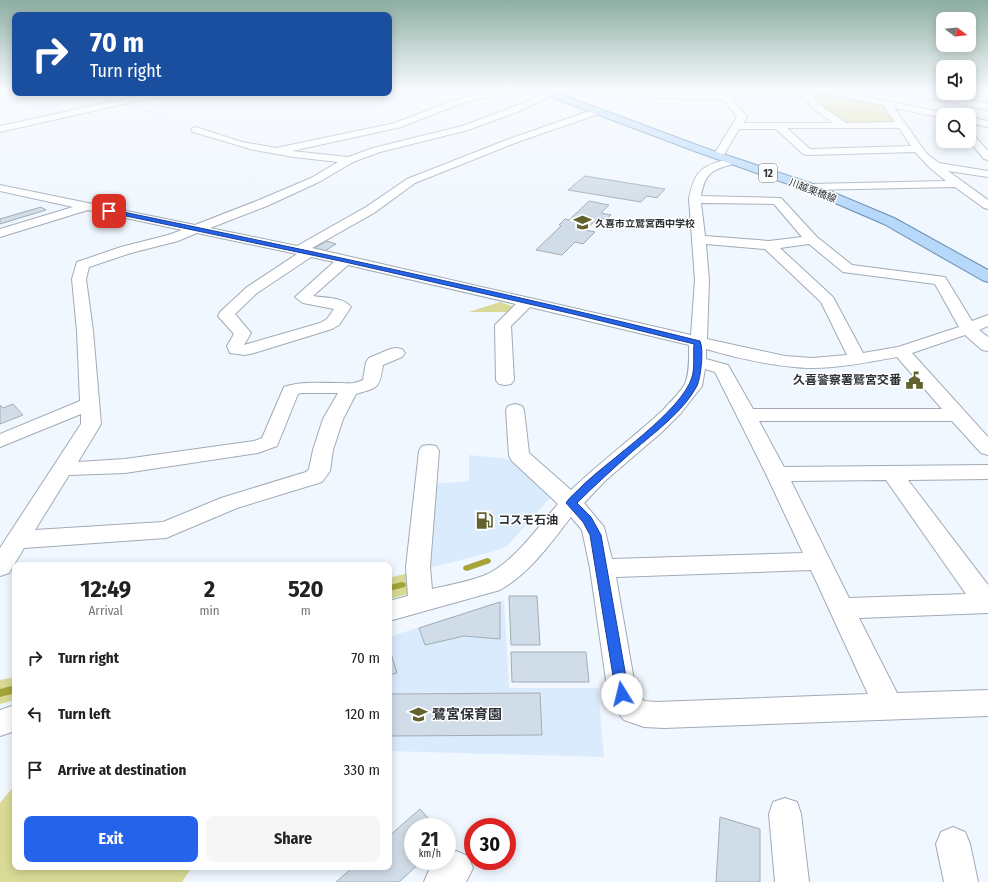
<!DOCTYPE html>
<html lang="en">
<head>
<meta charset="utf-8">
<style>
	:root { --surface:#fff; --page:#f6f6f6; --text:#222; --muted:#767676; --accent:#2563eb }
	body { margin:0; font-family:"Fira Sans Condensed","Noto Sans JP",sans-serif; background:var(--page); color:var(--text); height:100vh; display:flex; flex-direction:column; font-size:15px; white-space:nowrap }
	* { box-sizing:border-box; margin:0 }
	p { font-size:13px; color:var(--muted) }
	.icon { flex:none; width:22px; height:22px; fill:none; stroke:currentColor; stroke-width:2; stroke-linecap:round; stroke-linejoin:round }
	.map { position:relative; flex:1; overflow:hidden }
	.sheet { position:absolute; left:12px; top:562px; width:380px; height:308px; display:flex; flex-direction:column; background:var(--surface); border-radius:8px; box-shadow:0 2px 10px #0003 }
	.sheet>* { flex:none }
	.hud { position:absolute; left:12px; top:12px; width:380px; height:84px; border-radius:8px; box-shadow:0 2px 10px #0003; background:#1a4fa0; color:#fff; overflow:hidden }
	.needle { width:26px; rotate:106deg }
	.tools { position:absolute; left:936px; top:12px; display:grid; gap:8px }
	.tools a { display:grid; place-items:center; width:40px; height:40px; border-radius:8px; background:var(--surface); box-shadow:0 2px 10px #0003; font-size:20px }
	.speed { position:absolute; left:404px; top:818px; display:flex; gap:8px; font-size:20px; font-weight:700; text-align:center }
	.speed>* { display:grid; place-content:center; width:52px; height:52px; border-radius:50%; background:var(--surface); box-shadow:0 2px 10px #0003; line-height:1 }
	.speed small { font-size:10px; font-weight:400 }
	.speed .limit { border:6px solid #d22; background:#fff; color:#111 }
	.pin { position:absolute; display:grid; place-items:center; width:34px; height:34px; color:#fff; margin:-17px; border-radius:8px; box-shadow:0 2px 6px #0006 }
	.me { position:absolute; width:44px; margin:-22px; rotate:351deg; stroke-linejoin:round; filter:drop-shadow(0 0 3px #0008) }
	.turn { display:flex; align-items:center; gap:14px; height:84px; padding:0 12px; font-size:18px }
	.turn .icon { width:52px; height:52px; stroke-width:2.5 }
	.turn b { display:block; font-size:28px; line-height:34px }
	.eta { display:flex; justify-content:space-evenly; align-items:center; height:68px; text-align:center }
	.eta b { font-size:24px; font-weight:700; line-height:28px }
	.button { display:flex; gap:8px; margin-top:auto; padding:8px 12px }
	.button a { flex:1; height:46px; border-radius:8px; background:var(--accent); color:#fff; font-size:16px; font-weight:700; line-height:46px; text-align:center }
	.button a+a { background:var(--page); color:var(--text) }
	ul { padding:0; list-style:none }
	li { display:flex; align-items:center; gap:12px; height:56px; padding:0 12px }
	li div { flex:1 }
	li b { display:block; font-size:15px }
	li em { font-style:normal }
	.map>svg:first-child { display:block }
	.built { fill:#daebfd }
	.green { fill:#d8da95 }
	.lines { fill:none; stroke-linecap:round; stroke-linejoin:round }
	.stream { fill:#a4a439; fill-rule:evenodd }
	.building { fill:#d0dce7; stroke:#a1acb7 }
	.minor-casing { stroke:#a1abb7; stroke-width:2 }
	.major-casing { stroke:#678db3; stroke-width:2 }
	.path { stroke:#b3b9bf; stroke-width:1; stroke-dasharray:0.5 1.5; stroke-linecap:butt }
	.minor { fill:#fff; fill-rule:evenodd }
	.major { fill:#b6d8fa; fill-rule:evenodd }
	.route { fill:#2563eb; stroke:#184099 }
	.labels { text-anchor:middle; stroke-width:3; stroke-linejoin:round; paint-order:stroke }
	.far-street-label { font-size:10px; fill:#2e3236; stroke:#fff }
	.far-poi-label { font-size:10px; font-weight:bold; fill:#2e3236; stroke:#fff; text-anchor:start }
	.shield { fill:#fff; stroke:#6d7072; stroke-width:1 }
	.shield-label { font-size:11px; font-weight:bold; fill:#2e3236 }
	.poi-label { font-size:12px; font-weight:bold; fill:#2e3236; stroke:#fff; text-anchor:end }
	.near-poi-label { font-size:14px; font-weight:bold; fill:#2e3236; stroke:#fff; text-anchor:start }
</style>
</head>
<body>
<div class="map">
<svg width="988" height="882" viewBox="0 0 988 882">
	<rect width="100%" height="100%" fill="#f0f7fe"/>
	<g class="built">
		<path d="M469,455L509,459L552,496L507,546L492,552L426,569L431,484L469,481Z"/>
		<path d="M504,600L509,688H598L604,757L389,751V637Z"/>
	</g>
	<g class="green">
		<path d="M809,89L883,103L896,124C887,124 853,126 847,124C835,119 812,101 809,89Z"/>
		<path d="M500,302L514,307L508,312H469Z"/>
		<path d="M408,573L412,593L389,599V578Z"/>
		<path d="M15,677V700L0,704V680Z"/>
		<path d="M15,785V867H192L182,882H0V803Z"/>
	</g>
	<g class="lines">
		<g class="stream">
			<path d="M487,558L490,559L491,561L490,563L467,571L464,570L463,568L464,566Z"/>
			<path d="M402,582L405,583L406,585L405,587L389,591V585Z"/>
			<path d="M15,685V693L0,697V689Z"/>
		</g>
	</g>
	<g class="building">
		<path d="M585,176L665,189L657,198L647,196L641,202L568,190Z"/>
		<path d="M589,201L609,205L601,213L611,215L607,219L598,218L585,230L595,232L583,244L575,242L562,255L536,250L561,226L559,225L565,219L569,220Z"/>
		<path d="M41,207L46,210L0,224V219Z"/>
		<path d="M327,241L336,244L323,252L313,249Z"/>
		<path d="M13,404L23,415L0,424V405L3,408Z"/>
		<path d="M509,596H537L540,645H511Z"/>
		<path d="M500,602V639L464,636L425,645L419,628Z"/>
		<path d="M389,647L397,673L389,675Z"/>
		<path d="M511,652H586L589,682H512Z"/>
		<path d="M389,686L391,694L540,693L542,735L389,736Z"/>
		<path d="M420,809L436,827H413V861H422L399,882H336L353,867H389V836Z"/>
		<path d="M720,817L760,829V882H716Z"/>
	</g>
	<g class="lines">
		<defs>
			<g id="minor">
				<path d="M498,89H518L517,91L462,103L401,127L292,151L348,157L373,148L462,126L511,108L548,92H554L555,94L517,112L468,130L380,152L353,162L319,182L267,206L210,228L297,246L366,207L407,179L509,139L598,108L601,109L602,111L601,113L515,143L415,183L374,213L312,248L691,335L695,280L689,199C693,177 698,167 721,161C726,159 731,157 737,159L738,161L737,163C714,169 705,171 701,196L781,198L817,237L852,265L945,277L972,321L988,315V326L979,330L988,337V351L982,350L965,335L912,353L988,437V455L981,453L952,421H759L784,467L988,465V479L908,480L988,585V613L859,618L897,693L988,690V716L664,728L644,727L624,720L616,710L608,694L590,568L582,530L571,517C549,545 531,572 500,590L389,621V601L408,596L406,567L419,451L422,446L429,445L436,446L439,451L430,567L432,589C449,585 467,582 483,576C512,565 538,527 558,504L512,461L509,456L506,410L508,406L515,404L522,406L524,410L529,453L571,490C600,462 633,438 663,410C670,402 680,393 685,384C690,372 689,357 689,345L530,307L511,326L514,380L511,384L505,385L499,384L496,380L495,325L516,304L348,265L313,296C324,298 344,297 351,307L339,325L332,329L254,353L245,355L230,353L227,346L234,334L218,316L220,312L247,287L297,254L197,233L178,241L131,253L89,267L86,279L93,331L101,424L78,462L125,459L254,441L262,438L284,387C301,381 319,383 338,383C349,383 351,385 363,380L366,362L369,358L390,349L396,348L402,349L405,353L402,357L383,365C379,389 379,387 356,394L343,419L333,450L330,471L322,482L237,508L166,538L24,548L9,573L0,576V548L81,424V414L0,447V434L80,401L77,331L72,279L77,262L121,247L168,235L182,230L88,210L0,237V229L73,207L0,191V185L195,225L259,200L311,178L338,162L294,157L254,150L193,132L191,130L193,128L196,127L242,142L276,148L395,123L457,99L489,93ZM701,203L774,204L802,237L769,241L705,236ZM706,244L765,249L821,302L847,355L812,358L785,356L707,339L709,280ZM809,244L843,272L935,284L959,327L898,347L863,353L833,297L780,248ZM311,257L334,262L295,297L303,303L334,309L327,319L320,323L244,345L251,333L235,314L257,293ZM706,349C736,358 781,368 812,368C840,368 869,362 897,357L942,409H753L728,365L706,359ZM705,369L715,372L766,474L803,553L612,559L604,527L584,503L606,480L662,432L681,413L702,386ZM301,393H338L323,419L313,450L309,469L306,472L221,498L163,522L35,530L69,475L125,473L258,453L277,446L298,394ZM886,480L966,594L849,598L791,481ZM811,570L868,694L656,702L644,701L636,692L616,577Z"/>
				<path d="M555,89L719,94L716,89H724L727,93H801L800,89H808L819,104L846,123L895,122L883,105L815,91L811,89H827L946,113L947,115H943V118L894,108L927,154L939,163L988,171V177L948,171L988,200V209L984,208L955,187L809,190L805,189L803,187L805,185L809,184L946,181L930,168L915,152L807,155L803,154L776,129H739L722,158L718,159L713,156L737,117L724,100L610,96L558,92H555ZM731,97H804L813,108L833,123H743L747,117ZM787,128H899L911,146L810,149Z"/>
				<path d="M890,89H907L988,104V110L894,91Z"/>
				<path d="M152,93H167L163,95L0,132V126Z"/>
				<path d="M969,117L988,121V127L969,123Z"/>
				<path d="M969,132L972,133L988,151V160L984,159L969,141Z"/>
				<path d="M15,705V731L0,736V710Z"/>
				<path d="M785,798L797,802L801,814L809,882H775L769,814L773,802Z"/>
				<path d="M953,827L965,832L970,844L978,882H944L936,844L941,832Z"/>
				<path d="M456,851L468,856L473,868L466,882H424L429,870L438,861H447V855Z"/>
			</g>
			<path id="major" d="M534,89H546L705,148L813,184L894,218L988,270V282L982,280L884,224L805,190L697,152L535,91Z"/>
		</defs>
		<use href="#minor" class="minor-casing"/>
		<use href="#major" class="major-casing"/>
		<g class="path">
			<path d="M25,96L44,93"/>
			<path d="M142,110L184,126"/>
		</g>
		<use href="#minor" class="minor"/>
		<use href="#major" class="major"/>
	</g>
	<linearGradient id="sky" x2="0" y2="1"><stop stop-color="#8daea2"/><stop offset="0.42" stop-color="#f8fbff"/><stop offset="1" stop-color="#f8fbff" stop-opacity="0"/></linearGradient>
	<rect width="988" height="213" fill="url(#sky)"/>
	<path class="route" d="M109,209C307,250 504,292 700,341C704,349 701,377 697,386C683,412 655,432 633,451C614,468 595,485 577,503L591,517L601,535L629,694L627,699L622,700L618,699L616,694L590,535L583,522L566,503C570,496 578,491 583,485C610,459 682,411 692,377C695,367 693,354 694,344L573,314L345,262L107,212L106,211Z"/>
	<defs>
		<symbol id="school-bare" viewBox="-9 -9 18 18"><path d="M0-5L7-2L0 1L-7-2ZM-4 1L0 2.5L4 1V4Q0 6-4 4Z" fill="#62622f" stroke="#fff" stroke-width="2.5" paint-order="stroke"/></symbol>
		<symbol id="civic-bare" viewBox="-9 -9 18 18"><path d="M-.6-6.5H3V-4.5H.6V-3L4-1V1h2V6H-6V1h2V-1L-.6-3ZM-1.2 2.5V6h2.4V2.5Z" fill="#62622f" stroke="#fff" stroke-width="2.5" paint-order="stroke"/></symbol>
		<symbol id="fuel-bare" viewBox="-9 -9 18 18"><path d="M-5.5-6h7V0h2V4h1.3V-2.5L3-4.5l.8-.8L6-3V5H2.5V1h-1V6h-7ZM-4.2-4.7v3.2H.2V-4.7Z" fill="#62622f" stroke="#fff" stroke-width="2.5" paint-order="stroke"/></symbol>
	</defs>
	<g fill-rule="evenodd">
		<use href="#school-bare" x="570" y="210" width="25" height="25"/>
		<use href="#civic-bare" x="902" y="368" width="25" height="25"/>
		<use href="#fuel-bare" x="472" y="508" width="25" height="25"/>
		<use href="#school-bare" x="406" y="702" width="25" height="25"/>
	</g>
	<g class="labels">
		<g class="far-street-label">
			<text transform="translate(813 190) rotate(21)" y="4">川越栗橋線</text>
		</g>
		<g class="far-poi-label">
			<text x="595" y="227">久喜市立鷲宮西中学校</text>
		</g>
		<rect class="shield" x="759" y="164" width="18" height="18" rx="3"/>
		<g class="shield-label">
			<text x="768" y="177">12</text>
		</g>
		<g class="poi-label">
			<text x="901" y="384">久喜警察署鷲宮交番</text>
			<text x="498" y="524" text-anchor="start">コスモ石油</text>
		</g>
		<g class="near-poi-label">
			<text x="432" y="719">鷺宮保育園</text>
		</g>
	</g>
</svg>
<div class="tools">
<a><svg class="needle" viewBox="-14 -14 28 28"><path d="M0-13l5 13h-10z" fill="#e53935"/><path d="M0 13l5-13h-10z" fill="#767676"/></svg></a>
<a><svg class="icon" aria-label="sound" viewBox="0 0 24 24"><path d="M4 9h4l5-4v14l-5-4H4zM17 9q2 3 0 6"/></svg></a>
<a><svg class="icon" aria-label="search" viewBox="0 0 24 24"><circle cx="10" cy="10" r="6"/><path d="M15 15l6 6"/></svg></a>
</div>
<div class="speed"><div>21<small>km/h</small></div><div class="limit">30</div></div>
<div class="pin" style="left:109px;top:211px;background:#d93025"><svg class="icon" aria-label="arrive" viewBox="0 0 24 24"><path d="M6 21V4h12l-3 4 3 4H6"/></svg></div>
<svg class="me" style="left:622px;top:694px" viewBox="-20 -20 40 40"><circle r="19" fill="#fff"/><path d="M0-13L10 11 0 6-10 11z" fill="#2563eb"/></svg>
<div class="hud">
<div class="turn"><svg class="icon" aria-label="right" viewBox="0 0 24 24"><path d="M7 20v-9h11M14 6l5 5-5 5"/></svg><div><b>70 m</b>Turn right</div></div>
</div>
<section class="sheet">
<div class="eta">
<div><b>12:49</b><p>Arrival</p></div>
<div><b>2</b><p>min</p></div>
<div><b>520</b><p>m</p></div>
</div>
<ul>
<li><svg class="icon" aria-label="right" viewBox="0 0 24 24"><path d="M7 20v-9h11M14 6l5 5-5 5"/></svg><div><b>Turn right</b></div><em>70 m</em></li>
<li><svg class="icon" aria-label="left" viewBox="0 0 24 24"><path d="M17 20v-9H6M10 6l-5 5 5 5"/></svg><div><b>Turn left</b></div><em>120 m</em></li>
<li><svg class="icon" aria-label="arrive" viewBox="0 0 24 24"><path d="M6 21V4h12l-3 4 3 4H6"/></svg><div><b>Arrive at destination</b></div><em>330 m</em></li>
</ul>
<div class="button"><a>Exit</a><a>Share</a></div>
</section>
</div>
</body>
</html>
